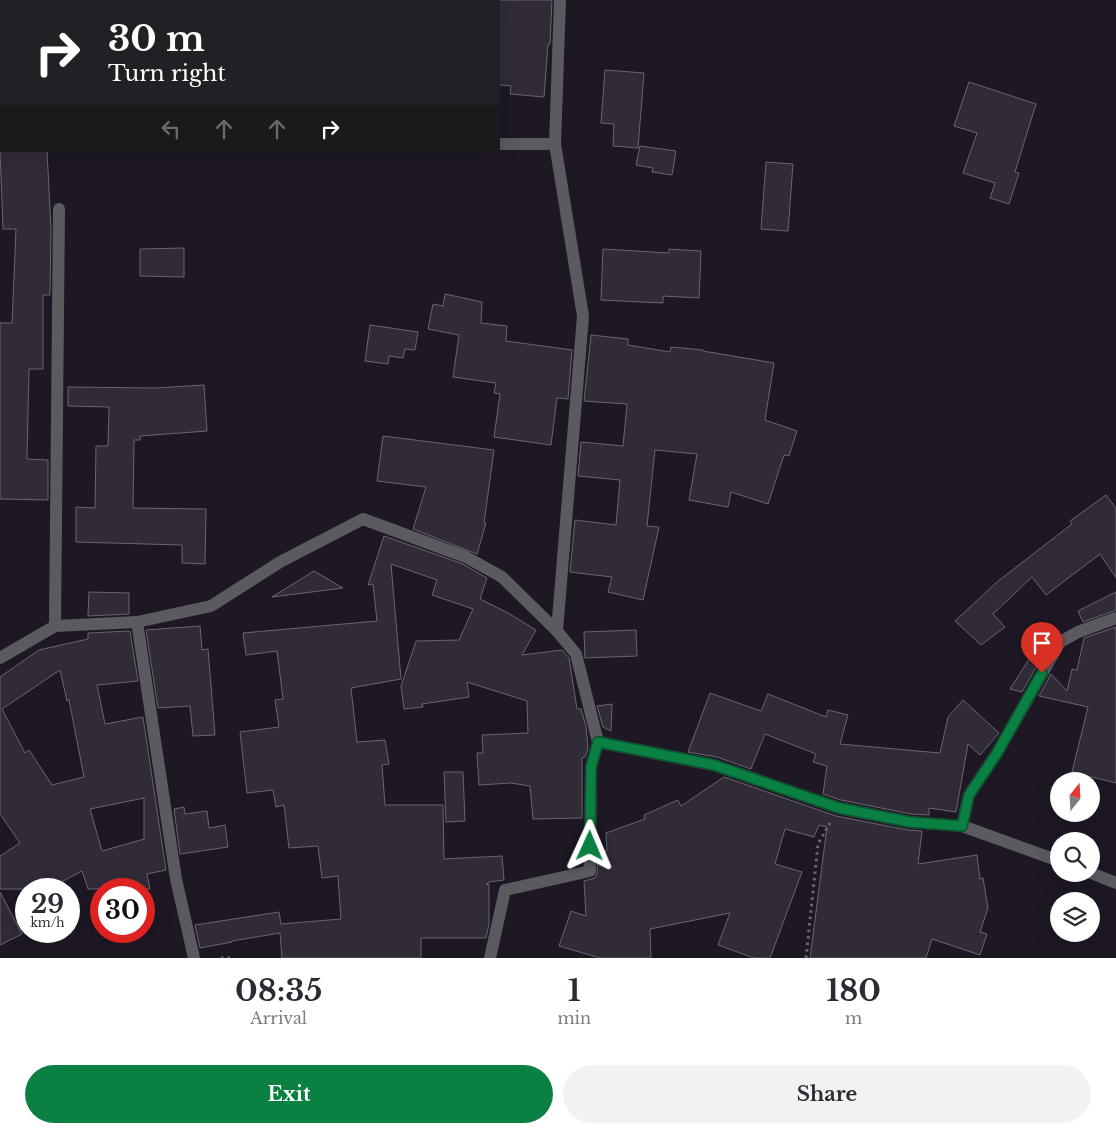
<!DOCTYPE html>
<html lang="en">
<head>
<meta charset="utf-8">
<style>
	:root { --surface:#fff; --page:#f2f2f3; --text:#2b2b33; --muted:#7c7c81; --accent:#0b8043 }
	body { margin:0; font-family:"Libre Baskerville",serif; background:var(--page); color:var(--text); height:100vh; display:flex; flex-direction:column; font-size:19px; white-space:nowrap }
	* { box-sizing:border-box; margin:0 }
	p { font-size:16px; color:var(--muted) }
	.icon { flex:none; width:28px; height:28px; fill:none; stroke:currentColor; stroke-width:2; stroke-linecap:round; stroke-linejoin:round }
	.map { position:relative; height:958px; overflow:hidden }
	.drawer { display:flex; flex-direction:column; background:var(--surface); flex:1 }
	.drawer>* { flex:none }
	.top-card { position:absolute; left:0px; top:0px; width:500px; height:152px; box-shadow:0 5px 20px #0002; background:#202124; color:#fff; overflow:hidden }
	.needle { width:32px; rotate:18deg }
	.fabs { position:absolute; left:1050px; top:772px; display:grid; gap:10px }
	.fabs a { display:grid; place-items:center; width:50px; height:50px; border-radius:50%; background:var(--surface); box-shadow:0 5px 20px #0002; font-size:25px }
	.speed { position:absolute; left:15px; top:878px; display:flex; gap:10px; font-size:25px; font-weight:700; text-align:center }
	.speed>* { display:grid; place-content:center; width:65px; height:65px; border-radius:50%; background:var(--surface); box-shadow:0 5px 20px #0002; line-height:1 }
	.speed small { font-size:12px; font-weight:400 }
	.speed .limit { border:8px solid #d22; background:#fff; color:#111 }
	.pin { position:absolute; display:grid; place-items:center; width:42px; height:42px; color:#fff; margin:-51px -21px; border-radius:50% 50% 50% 0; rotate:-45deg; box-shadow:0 0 5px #0007 }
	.pin .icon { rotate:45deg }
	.me { position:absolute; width:55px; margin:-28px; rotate:1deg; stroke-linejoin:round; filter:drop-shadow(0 0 4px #0008) }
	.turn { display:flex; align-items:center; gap:18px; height:105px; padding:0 25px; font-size:22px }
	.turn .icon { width:65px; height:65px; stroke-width:2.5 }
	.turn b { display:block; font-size:35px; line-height:42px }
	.lanes { display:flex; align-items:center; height:48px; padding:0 25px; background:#0003; justify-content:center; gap:25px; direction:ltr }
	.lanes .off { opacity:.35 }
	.eta { display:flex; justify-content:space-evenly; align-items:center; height:85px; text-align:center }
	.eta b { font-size:30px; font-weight:700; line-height:35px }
	.action { display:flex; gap:10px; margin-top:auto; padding:10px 25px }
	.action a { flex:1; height:58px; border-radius:30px; background:var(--accent); color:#fff; font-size:20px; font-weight:700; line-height:58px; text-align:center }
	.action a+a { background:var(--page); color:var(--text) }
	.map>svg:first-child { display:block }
	.building { fill:#312b38; stroke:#6b6473; fill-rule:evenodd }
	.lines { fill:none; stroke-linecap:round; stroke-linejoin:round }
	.path { stroke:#6c6771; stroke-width:3; stroke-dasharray:2.5 4; stroke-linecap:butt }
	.minor { stroke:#5c595f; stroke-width:12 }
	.route-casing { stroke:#07532c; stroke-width:12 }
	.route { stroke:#0b8043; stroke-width:9 }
</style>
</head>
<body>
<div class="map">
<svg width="1116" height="958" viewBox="0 0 1116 958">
	<rect width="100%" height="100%" fill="#1d1824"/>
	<g class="building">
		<path d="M499,0H552L550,44H548L544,97L510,94L511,86L499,85Z"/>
		<path d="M605,70L644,73L638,148L613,146L614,124L601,123Z"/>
		<path d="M969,82L1036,104L1015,172L1019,173L1009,204L990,198L995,183L963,173L977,133L954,126Z"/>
		<path d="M640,146L676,151L672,175L652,172L653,168L636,165Z"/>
		<path d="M0,151H47L51,229L50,295H43V369H29L27,459L48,460V500L0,499V323H12L16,229H3Z"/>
		<path d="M766,162L793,164L788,231L761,229Z"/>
		<path d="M184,248V277L140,276V249Z"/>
		<path d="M603,249L669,253V249L701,251L699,298L663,296V303L601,300Z"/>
		<path d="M445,294L482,302L481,323L507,326L506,341L572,350L568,399L557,398L551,445L494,437L500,394L494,393L496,383L453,377L459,335L428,329L433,304L443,306Z"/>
		<path d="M370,325L418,332L415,350L405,349L403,358L389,356L388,364L365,361Z"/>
		<path d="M591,335L628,339V345L670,352L671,347L703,350V351L774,363L765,420L797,431L789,456L784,455L768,504L731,492L728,507L689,500L697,454L655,450L647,526L659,527L643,600L608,592L612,577L570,572L575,520L616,525L620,480L578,476L581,442L623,446L627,404L584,401Z"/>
		<path d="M204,385L207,431L140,436V440H134L133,508L206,509L205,564L182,563V545L76,542V507L95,508L96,446H108L109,407L68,406V387L154,388Z"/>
		<path d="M383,436L494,450L484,523H486L477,554L413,529L426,487L377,481Z"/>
		<path d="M1106,495L1116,508V578L1100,554L1046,595L1032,577L993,614L1005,627L981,645L955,621L997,582L1072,524L1070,521Z"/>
		<path d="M384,536L463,564L487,578L480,599L508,613L536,630L522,655L562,650L569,658L577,709H581L586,726L588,749L585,757L582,758V818L533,819L530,786L511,783L479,785L477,753H483L482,735L528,733L527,701L467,682L469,697L422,704L423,707L404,709L401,686L416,641L459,640L473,609L432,595L437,580L391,564L401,679L351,688L357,742L385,740L389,764L382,765L385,805H443L444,859L502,856L504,880L489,882V883L486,884L489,885V924L486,938H421V958H282L280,933L232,941V942L200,948L195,925L279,912L281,924L341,919L338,876L322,878L318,846L289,848L284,805L276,807L273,790L247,793L240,732L279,727L275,700L283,699L277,651L246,655L243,633L377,621L373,584L368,585Z"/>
		<path d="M314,571L343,588L272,597Z"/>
		<path d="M89,592L129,593V614L88,616Z"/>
		<path d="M1116,592V610L1083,622L1078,611Z"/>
		<path d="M200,626L202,650L208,649L215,735L193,736L190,706L158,708L146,630Z"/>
		<path d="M1116,627V783L1072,772L1088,707L1039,696L1051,674L1067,691L1072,669L1077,670L1084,638Z"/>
		<path d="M636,630L637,656L585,658L584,632Z"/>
		<path d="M129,631H130L138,681L97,685L105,724L143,717L166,870L147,874L150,889H88L82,871L48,889H0V856L20,843L0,814V677L39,650L88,639V633ZM60,670L67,701L69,700L84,777L52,785L29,750L25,753L2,709ZM144,798V839L102,851L90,809Z"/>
		<path d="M1032,655L1039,662L1022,692L1010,689Z"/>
		<path d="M710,693L761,711L768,694L826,717L828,710L848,715L840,744L940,753L948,717L963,700L999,733L980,755L968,744L956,812L929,808V815L911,814L841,800L823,794L827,766L813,762L816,754L765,734L751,769L717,757L688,752Z"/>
		<path d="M612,704L611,731L603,727L597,706Z"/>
		<path d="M444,772H463L465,821L446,822Z"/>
		<path d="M724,777L836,816L908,830L922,831L918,864L977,855L980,879L983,878L988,908L980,932L987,934L980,955L932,939L926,958H810L827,827L819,825L814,837L785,829L775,864L802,872L770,958H754L718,945L730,913L650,929L651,958H600L559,946L571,911L586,916L584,881L595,878L597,874L598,851H607L606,833L645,819L644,815L678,800L681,806Z"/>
		<path d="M184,807L185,814L207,811L209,828L225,825L228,847L180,854L174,809Z"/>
		<path d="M0,892L22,934L0,945Z"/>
	</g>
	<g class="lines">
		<g class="path">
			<path d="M221,958H230"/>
			<path d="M806,958L818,844L830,823"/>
		</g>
		<g class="minor">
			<path d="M341,0V1"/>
			<path d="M499,144H555"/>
			<path d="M137,622L176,879L194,958"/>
			<path d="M55,626L59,209"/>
			<path d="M0,658L55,626L137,622L211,606L280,562L363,519L466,557L502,577L557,631"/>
			<path d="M598,742L714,765L839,808L910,822L962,826L1059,861"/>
			<path d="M962,826L969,795L997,753L1060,642L1078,632L1116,618"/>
			<path d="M1091,873L1116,883"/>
			<path d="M490,958L505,890L590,871L591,767L598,742L576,654L557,631L583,316L555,144L560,0"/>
		</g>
	</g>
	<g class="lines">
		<defs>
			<path id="route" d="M590,846L591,767L598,742L714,765L839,808L910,822L962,826L969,795L997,753L1042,673"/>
		</defs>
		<use href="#route" class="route-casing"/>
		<use href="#route" class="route"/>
	</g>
</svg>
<div class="fabs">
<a><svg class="needle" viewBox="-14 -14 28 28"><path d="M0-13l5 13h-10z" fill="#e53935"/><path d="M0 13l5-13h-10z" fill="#7c7c81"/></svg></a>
<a><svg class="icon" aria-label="search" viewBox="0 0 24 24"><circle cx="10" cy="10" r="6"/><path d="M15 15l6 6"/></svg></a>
<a><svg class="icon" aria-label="layers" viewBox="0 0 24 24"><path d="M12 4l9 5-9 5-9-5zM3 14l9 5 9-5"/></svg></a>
</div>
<div class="speed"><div>29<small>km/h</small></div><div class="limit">30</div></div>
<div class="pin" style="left:1042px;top:673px;background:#d93025"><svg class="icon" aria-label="arrive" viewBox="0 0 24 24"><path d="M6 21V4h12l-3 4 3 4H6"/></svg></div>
<svg class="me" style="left:590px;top:846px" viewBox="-20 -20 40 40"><path d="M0-17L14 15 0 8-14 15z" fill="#0b8043" stroke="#fff" stroke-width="4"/></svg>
<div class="top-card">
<div class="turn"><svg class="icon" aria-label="right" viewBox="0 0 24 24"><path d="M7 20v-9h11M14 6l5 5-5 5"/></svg><div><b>30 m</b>Turn right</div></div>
<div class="lanes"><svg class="icon off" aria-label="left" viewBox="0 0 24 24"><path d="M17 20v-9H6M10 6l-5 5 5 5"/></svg><svg class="icon off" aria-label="ahead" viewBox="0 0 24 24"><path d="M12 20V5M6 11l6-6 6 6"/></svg><svg class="icon off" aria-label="ahead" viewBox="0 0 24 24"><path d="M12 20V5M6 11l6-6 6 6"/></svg><svg class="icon" aria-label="right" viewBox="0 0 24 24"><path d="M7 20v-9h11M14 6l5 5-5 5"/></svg></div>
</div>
</div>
<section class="drawer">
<div class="eta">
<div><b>08:35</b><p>Arrival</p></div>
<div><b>1</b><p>min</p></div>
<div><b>180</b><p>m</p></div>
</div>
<div class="action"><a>Exit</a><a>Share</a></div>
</section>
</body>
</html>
